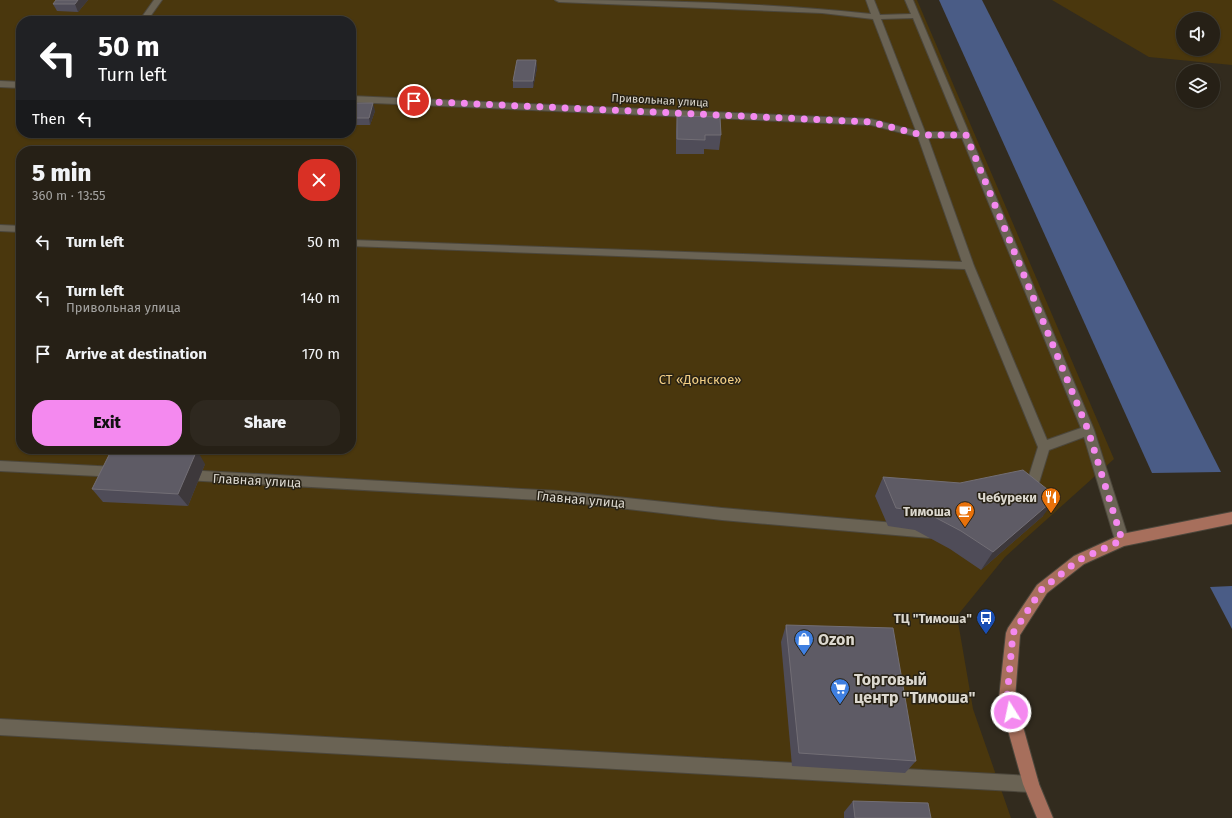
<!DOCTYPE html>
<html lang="en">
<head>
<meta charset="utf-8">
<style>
	:root { --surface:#262016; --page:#2e281f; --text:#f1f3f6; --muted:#a4a3a1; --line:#423e35; --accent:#f489ef }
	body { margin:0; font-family:"Fira Sans",sans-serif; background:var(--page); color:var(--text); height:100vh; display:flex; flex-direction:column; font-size:15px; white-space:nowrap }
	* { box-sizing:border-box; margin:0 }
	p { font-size:13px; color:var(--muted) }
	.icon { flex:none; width:22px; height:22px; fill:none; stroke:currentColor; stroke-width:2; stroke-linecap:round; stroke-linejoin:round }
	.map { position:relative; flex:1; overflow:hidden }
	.side { position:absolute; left:16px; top:146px; width:340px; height:308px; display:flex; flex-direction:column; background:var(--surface); border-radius:16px; box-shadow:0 1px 3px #0004,0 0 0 1px var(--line) }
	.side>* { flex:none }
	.top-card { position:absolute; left:16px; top:16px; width:340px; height:122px; border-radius:16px; box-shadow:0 1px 3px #0004,0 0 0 1px var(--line); background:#202124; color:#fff; overflow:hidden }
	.controls { position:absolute; left:1176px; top:12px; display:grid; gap:8px }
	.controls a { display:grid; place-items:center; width:44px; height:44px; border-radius:50%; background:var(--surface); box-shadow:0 1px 3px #0004,0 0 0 1px var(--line); font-size:20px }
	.pin { position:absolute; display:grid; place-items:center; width:34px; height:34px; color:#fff; margin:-17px; border:2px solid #fff; border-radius:50%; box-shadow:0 1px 4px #0007 }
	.me { position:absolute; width:44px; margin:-22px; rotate:350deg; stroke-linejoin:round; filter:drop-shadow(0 0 3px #0008) }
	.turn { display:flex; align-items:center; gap:14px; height:84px; padding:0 16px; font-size:18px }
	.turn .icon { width:52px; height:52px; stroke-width:2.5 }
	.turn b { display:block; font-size:28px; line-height:34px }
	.then { display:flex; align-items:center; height:38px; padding:0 16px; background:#0003; gap:8px; font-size:15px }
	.round { display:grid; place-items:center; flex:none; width:42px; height:42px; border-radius:16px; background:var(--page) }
	.overview { display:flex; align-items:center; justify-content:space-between; height:68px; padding:0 16px }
	h1 { font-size:24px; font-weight:800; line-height:30px }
	.cta { display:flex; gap:8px; margin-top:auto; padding:8px 16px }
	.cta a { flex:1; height:46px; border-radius:16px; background:var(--accent); color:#111; font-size:16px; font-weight:800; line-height:46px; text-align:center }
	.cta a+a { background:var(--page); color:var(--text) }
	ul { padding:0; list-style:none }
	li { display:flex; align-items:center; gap:12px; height:56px; padding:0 16px }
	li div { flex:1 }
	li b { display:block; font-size:15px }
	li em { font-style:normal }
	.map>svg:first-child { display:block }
	.green { fill:#4a370d; fill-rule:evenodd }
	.water { fill:#4a5c86 }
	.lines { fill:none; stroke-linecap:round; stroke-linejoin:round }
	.minor-casing { stroke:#4c473c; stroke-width:2 }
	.major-casing { stroke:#4c473c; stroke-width:2 }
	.minor { fill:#6a6354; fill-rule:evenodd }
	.major { fill:#a76f5c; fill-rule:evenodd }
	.wall { fill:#4f4c58 }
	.shaded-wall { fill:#3d383b }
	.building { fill:#5e5b65; stroke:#726e75 }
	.route { stroke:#f489ef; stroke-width:7; stroke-dasharray:0 12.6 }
	.labels { text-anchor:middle; stroke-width:3; stroke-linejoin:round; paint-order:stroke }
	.far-street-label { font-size:11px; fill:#dcd8cf; stroke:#282215 }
	.park-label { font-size:13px; fill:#f2ce84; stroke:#282215 }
	.street-label { font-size:13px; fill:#dcd8cf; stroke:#282215 }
	.poi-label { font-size:13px; font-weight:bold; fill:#dcd8cf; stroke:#282215; text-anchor:end }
	.near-poi-label { font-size:16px; font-weight:bold; fill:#dcd8cf; stroke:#282215; text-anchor:start }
</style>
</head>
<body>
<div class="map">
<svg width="1232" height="818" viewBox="0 0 1232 818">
	<rect width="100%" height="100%" fill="#322b1e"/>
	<g class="green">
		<path d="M0,0H917L1114,459L1005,557L957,616L973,709L1011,818H0ZM21,21H351V133H21ZM21,151H351V449H21Z"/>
		<path d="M1052,0H1232V65L1149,57ZM1183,19H1213V49H1183Z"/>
	</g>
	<g class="water">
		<path d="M939,0H982L1221,472L1152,473Z"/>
		<path d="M1232,586V629L1210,587Z"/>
	</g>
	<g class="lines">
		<defs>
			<g id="minor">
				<path d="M154,0H162L147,21H139Z"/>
				<path d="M555,0C660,0 767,3 871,14L866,0H874L880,15L911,14L905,0H913L1094,430L1129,540L1127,544L1122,546L1117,544L1115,540L1084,437L1049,450L1034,499L1029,500L1024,499L1023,495L1038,447L965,269L351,246V240L962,262L918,137L871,125L351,102V96L871,119L916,131L873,19L822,13L559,2ZM913,18L960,132H925L881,19ZM928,138H962L1081,428L1047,440L974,266Z"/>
				<path d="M0,81L21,82V88L0,87Z"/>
				<path d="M0,225L21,226V232L0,231Z"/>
				<path d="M0,461L117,467L121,468L123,472L121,476L117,477L0,471Z"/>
				<path d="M185,470L559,491L722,508L930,526L935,528L937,532L935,536L930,538L722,520L559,501L185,480L181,479L179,475L181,471Z"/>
				<path d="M0,719L1031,776L1037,778L1039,784L1037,790L1031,792L0,735Z"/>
			</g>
			<path id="major" d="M1232,512V524L1124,546L1084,564L1047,593L1020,635L1015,698L1039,784L1053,818H1037L1023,784L999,698L1006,633L1008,628L1037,585L1074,556L1122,534Z"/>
		</defs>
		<use href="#minor" class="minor-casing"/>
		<use href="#major" class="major-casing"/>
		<use href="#minor" class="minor"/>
		<use href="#major" class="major"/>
	</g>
	<g class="wall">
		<path d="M88,0L78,12L57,11L53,4Z"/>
		<path d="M536,60L537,68L533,88H513V81Z"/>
		<path d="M351,103L375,111L370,125H351Z"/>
		<path d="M677,116L721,135L719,150L704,149V154H676V131Z"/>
		<path d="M205,464L188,506L103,502L92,489Z"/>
		<path d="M883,477L1043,516L981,570L950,549L915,530L888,526L875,496Z"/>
		<path d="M786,625L916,761L905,773L792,766L781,642Z"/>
		<path d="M853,801L931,818H844V812Z"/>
	</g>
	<g class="shaded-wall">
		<path d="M78,0H88L78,12L75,4Z"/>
		<path d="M536,60L537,68L533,88V81Z"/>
		<path d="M373,103L375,111L370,125L369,118Z"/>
		<path d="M197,450L205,464L188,506L178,494Z"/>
		<path d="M1057,497L1043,516L981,570L993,552Z"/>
	</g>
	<g class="building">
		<path d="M56,0H78L75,4H53Z"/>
		<path d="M517,60H536L533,81H513Z"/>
		<path d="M351,103H373L369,118H351Z"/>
		<path d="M677,116L720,117L721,135H705V140L677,139Z"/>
		<path d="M112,449H175L197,450L178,494L92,489Z"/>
		<path d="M1023,470L1057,497L993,552L961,531L925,512L896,508L883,477L960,483Z"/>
		<path d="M786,625L893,628L916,761L799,753Z"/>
		<path d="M853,801L928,803L931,818H855Z"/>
	</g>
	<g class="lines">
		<path class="route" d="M414,101L871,122L922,135H966L1088,430L1122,540L1079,560L1042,589L1013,633L1007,698L1011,712"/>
	</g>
	<defs>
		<symbol id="restaurant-pin" viewBox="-11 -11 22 30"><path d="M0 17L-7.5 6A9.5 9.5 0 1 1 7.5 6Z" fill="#e8710a" stroke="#282215"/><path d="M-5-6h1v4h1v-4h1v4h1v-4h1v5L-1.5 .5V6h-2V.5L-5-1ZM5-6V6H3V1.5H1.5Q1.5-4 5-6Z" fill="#fff"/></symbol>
		<symbol id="cafe-pin" viewBox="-11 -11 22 30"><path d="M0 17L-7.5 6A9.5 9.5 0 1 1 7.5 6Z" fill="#e8710a" stroke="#282215"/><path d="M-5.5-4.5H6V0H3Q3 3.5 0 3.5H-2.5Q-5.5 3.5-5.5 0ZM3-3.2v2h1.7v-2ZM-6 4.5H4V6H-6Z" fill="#fff"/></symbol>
		<symbol id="bus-pin" viewBox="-11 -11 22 30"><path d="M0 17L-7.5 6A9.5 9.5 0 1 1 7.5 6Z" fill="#1a4fb4" stroke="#282215"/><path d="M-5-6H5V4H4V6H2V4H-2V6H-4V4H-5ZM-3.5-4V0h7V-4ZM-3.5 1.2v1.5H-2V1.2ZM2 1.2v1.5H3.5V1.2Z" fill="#fff"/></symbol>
		<symbol id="shop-pin" viewBox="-11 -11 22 30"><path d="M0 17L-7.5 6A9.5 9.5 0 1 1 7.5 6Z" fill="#3f7fe0" stroke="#282215"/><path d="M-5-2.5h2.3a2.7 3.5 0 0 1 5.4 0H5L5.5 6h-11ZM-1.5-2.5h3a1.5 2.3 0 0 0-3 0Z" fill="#fff"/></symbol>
		<symbol id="supermarket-pin" viewBox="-11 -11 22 30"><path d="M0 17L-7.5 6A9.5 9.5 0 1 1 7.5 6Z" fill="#3f7fe0" stroke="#282215"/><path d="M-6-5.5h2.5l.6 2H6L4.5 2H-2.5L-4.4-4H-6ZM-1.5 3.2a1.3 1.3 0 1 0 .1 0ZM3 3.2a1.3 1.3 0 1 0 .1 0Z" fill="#fff"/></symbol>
	</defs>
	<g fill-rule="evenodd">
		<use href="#restaurant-pin" x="1040" y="486" width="22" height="30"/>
		<use href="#cafe-pin" x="954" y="500" width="22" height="30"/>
		<use href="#bus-pin" x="975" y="607" width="22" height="30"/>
		<use href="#shop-pin" x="793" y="628" width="22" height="30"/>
		<use href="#supermarket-pin" x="829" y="677" width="22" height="30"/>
	</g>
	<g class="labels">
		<g class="far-street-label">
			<text transform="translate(660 100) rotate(3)" y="4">Привольная улица</text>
		</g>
		<g class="park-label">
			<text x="700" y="384">СТ «Донское»</text>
		</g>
		<g class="street-label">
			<text transform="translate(257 480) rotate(3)" y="5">Главная улица</text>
			<text transform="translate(581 499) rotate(5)" y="5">Главная улица</text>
		</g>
		<g class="poi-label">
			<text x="1037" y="502">Чебуреки</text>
			<text x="951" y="516">Тимоша</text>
			<text x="972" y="623">ТЦ "Тимоша"</text>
		</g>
		<g class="near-poi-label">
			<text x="818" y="645">Ozon</text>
			<text x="854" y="685">Торговый<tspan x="854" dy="18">центр "Тимоша"</tspan></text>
		</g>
	</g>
</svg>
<div class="controls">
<a><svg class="icon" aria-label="sound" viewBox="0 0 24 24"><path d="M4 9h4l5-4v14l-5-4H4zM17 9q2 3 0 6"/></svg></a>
<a><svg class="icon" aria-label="layers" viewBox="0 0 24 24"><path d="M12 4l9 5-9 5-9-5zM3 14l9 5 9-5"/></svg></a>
</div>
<div class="pin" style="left:414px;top:101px;background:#d93025"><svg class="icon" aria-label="arrive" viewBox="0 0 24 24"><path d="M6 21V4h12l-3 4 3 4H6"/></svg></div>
<svg class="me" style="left:1011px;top:712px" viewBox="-20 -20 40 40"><circle r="17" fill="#f489ef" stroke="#fff" stroke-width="3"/><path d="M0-11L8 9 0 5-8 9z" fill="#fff"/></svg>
<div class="top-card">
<div class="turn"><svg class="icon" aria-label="left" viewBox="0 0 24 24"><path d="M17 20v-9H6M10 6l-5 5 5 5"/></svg><div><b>50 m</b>Turn left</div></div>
<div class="then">Then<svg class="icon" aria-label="left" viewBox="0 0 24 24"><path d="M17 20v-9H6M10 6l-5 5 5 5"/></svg></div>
</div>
<section class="side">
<div class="overview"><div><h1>5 min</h1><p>360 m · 13:55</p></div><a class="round" style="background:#d93025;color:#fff"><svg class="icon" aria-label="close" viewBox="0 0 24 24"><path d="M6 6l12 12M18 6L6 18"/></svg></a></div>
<ul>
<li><svg class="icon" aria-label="left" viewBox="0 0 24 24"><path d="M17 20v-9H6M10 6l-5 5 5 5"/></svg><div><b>Turn left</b></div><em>50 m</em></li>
<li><svg class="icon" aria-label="left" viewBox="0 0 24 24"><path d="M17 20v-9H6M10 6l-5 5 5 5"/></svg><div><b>Turn left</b><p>Привольная улица</p></div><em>140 m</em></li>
<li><svg class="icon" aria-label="arrive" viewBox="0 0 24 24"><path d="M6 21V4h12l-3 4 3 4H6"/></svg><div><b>Arrive at destination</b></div><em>170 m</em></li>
</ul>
<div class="cta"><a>Exit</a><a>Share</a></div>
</section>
</div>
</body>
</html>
